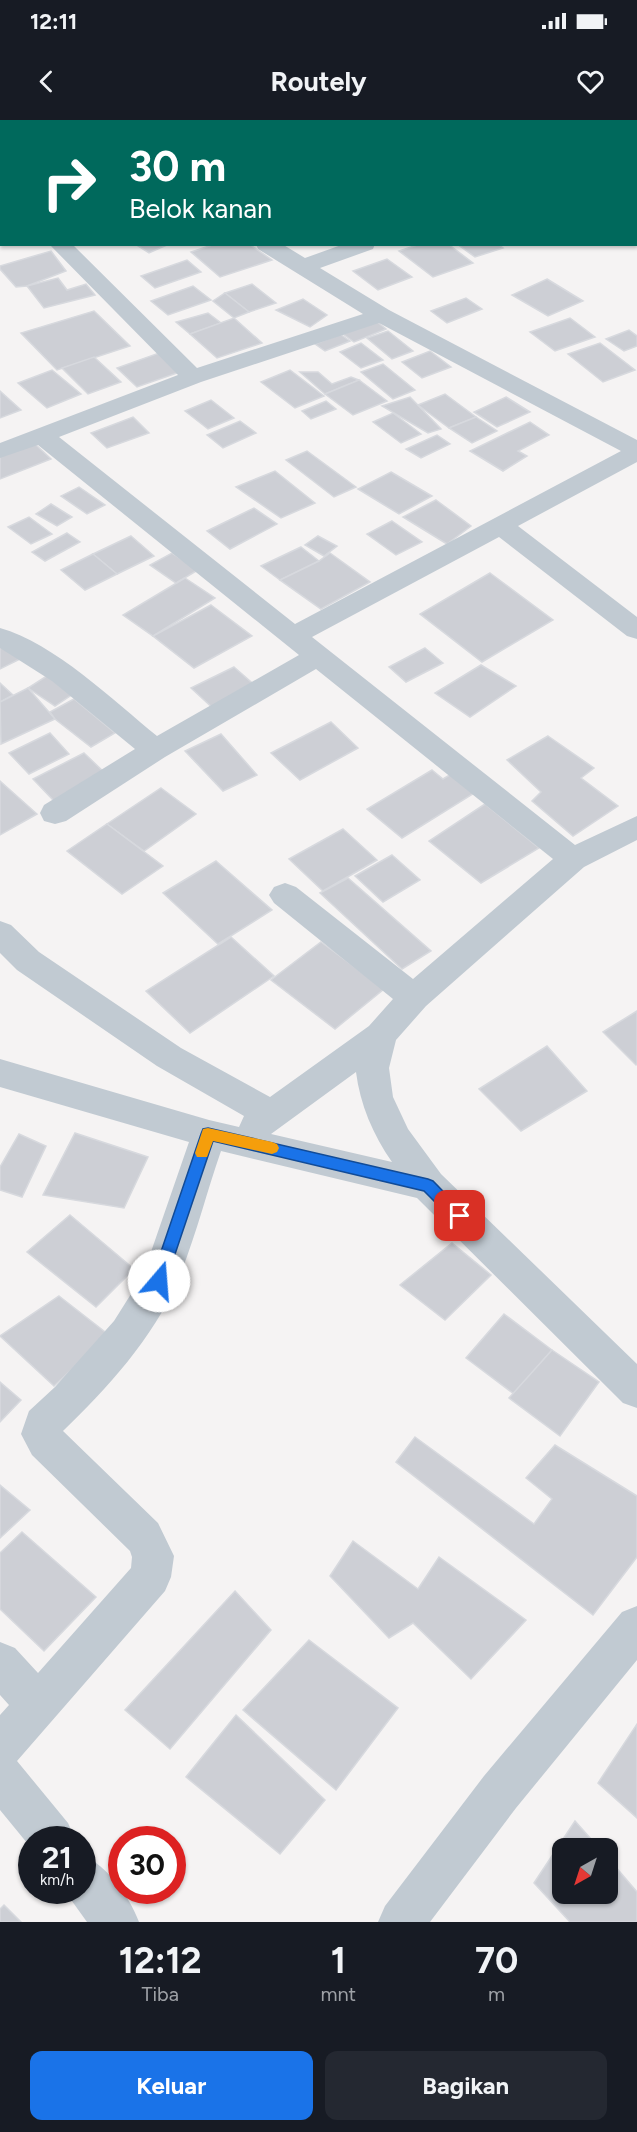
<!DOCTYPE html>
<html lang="id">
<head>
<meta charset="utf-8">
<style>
	:root { --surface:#171b24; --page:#242831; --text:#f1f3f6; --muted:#9ea1a6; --accent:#1a73e8 }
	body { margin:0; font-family:Figtree,sans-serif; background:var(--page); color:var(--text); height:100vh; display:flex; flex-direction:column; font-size:22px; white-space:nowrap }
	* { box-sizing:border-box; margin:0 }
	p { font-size:20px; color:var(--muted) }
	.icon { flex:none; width:33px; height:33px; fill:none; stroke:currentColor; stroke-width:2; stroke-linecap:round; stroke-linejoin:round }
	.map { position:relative; height:1802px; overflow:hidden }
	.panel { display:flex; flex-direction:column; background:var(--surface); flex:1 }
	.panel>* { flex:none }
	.hud { position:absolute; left:0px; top:0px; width:638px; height:126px; box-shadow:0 2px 4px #0004; background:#00695c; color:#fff; overflow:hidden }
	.needle { width:39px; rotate:219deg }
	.buttons { position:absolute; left:552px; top:1718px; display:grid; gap:12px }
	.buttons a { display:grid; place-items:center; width:66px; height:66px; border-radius:12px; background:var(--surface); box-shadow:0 2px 4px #0004; font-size:30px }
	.speed { position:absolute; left:18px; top:1706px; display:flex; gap:12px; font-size:30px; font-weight:700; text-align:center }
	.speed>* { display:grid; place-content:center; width:78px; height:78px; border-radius:50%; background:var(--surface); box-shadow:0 2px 4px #0004; line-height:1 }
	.speed small { font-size:15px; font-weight:400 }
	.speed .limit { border:9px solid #d22; background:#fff; color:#111 }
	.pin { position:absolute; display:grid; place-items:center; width:51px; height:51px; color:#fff; margin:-26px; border-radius:12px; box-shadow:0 3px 9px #0006 }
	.me { position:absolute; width:66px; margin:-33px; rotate:18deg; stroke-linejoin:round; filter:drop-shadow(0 0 4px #0008) }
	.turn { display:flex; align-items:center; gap:21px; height:126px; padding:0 30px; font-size:27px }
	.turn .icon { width:78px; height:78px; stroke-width:2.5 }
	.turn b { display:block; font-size:42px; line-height:51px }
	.eta { display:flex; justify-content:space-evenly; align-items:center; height:102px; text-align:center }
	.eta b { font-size:36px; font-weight:700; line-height:42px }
	.primary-button { display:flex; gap:12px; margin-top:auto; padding:12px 30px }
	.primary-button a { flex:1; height:69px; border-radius:12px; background:var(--accent); color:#fff; font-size:24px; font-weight:700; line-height:69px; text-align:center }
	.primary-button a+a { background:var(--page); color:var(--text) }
	.status { display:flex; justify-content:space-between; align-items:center; height:42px; padding:0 30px; background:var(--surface); direction:ltr }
	.status svg { height:16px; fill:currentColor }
	header { display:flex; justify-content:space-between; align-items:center; height:78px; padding:0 30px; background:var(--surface); font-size:27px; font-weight:700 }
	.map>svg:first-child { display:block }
	.building { fill:#cdcfd5; stroke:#d7d9de; stroke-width:1.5 }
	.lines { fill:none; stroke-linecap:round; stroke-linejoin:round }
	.street { fill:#c1cad2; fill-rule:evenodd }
	.route { fill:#1a73e8; stroke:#114b97; stroke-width:1.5 }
	.slow { fill:#f59e0b }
</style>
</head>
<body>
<div class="status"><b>12:11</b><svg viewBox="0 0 49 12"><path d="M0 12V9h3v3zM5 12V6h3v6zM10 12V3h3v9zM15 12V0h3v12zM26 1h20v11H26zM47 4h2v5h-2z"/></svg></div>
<header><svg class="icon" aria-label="back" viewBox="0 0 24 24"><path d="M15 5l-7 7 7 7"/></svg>Routely<svg class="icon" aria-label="heart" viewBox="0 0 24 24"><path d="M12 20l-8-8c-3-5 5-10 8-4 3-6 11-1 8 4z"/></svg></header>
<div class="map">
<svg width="637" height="1802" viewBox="0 0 637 1802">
	<rect width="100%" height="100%" fill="#f5f3f3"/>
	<g class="building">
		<path d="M135,124H169L149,133Z"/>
		<path d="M215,124H249L272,140L220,157L191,132Z"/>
		<path d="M420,124H448L473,143L433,157L399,131Z"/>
		<path d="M457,124H498L503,128L475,137Z"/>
		<path d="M51,131L66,151L27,166L16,167L0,149V146Z"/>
		<path d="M387,139L412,157L378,170L353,151Z"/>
		<path d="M187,140L201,152L155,168L141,156Z"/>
		<path d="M58,158L67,170L86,164L95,175L44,188L27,166Z"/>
		<path d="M547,159L583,181L548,196L512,175Z"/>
		<path d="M252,164L276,183L249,192L225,173Z"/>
		<path d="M193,166L211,180L168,195L151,181Z"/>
		<path d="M225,173L249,192L234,198L213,181Z"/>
		<path d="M466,178L482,189L447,203L431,191Z"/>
		<path d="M303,179L327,195L310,207L276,190Z"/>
		<path d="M94,191L130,226L57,250L21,213Z"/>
		<path d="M208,193L221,203L190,214L176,202Z"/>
		<path d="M234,198L262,223L217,238L190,214Z"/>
		<path d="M570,198L595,217L555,231L530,212Z"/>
		<path d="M376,201L386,209L354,222L343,214Z"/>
		<path d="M629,210L637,216V226L624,231L606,219Z"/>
		<path d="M388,211L413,231L392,239L367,218Z"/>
		<path d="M340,214L350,221L325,231L315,224Z"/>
		<path d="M361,223L383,240L361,248L340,232Z"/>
		<path d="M600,223L635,250L603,262L568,234Z"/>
		<path d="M430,231L451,247L422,258L402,242Z"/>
		<path d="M159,233L180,252L137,267L117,248Z"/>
		<path d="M94,237L121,262L88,274L62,248Z"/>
		<path d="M383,244L415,270L393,279L361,252Z"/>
		<path d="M52,250L81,274L47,288L18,263Z"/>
		<path d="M290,250L324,276L295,288L261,262Z"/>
		<path d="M300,252H318L332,264L351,257L359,260L325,274Z"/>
		<path d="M359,260L387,281L353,295L325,274Z"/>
		<path d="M0,271L21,290L0,298Z"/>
		<path d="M445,274L476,297L449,308L418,285Z"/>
		<path d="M410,277L441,309L428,313L382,286Z"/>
		<path d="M506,277L530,292L497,307L474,292Z"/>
		<path d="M211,280L234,298L208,309L185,291Z"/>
		<path d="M326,281L336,289L311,299L302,291Z"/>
		<path d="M393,293L421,314L401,323L373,302Z"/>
		<path d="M133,297L149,313L107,328L91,313Z"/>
		<path d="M476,297L497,311L472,323L449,308Z"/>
		<path d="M240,301L256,313L223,328L207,315Z"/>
		<path d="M530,302L549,315L518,331L527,336L503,351L470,331Z"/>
		<path d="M437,315L450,324L421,338L406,329Z"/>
		<path d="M34,323L51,339L0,359V336Z"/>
		<path d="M307,331L356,367L334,377L286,340Z"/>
		<path d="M275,351L315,383L281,398L236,367Z"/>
		<path d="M391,352L432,376L399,394L358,369Z"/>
		<path d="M79,367L105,385L87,394L61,376Z"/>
		<path d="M436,380L471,406L447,424L403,397Z"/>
		<path d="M51,384L72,397L57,406L36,394Z"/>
		<path d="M254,388L277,404L230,429L207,411Z"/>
		<path d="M29,397L52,414L31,424L8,407Z"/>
		<path d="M392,401L422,422L396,435L367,414Z"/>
		<path d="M67,413L80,422L45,441L32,432Z"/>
		<path d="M131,416L154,436L117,454L93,434Z"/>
		<path d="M318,416L337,426L324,436L305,425Z"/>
		<path d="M301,427L319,441L280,460L261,446Z"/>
		<path d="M172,433L198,450L176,463L150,445Z"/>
		<path d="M330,433L370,462L321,489L280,460L319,441Z"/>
		<path d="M93,434L117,454L85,470L61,450Z"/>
		<path d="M490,453L553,500L482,542L420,494Z"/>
		<path d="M185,458L215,478L153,516L123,495Z"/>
		<path d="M211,485L252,516L194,548L153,516Z"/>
		<path d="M0,520L20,539L0,549Z"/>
		<path d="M425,528L443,543L406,562L389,547Z"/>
		<path d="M481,545L516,566L470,597L435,573Z"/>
		<path d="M234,547L258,568L215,590L191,568Z"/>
		<path d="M50,554L76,572L55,586L28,568Z"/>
		<path d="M0,563L13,575L0,582Z"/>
		<path d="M28,568L55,599L1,624L0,582Z"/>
		<path d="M74,579L115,613L91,627L55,599L50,592Z"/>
		<path d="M331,602L358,628L300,660L271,633Z"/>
		<path d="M50,613L69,634L29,654L9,633Z"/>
		<path d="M221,614L257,655L223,671L185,631Z"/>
		<path d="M548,616L594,648L581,658L618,686L573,716L532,681L541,672L507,640Z"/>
		<path d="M84,633L107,655L55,682L33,659Z"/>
		<path d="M432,650L443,659L453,653L476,672L402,718L367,689Z"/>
		<path d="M0,661L37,694L0,715Z"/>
		<path d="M161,668L196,694L144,731L107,704Z"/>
		<path d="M485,684L539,728L481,763L429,721Z"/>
		<path d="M107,704L163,746L122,774L67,731Z"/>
		<path d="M343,709L377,740L323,771L289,739Z"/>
		<path d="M392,735L420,760L383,782L355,756Z"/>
		<path d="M216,741L272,790L218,824L163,773Z"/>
		<path d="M348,758L431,831L402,849L320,773Z"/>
		<path d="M231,817L274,856L190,913L146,871Z"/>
		<path d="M321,822L384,869L335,909L271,860Z"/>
		<path d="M637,891V944L636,945L603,912Z"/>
		<path d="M547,926L587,971L521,1011L479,969Z"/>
		<path d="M75,1013L148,1037L124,1088L43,1075Z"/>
		<path d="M19,1014L46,1026L22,1077L0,1070V1047Z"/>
		<path d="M70,1095L134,1149L96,1187L27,1132Z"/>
		<path d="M452,1123L491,1155L445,1200L400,1165Z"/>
		<path d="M59,1176L109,1215L54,1266L0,1216Z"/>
		<path d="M504,1194L552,1230L514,1274L466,1238Z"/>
		<path d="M552,1230L599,1262L560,1316L509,1278Z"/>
		<path d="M0,1262L21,1280L0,1302Z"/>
		<path d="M415,1317L534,1404L552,1379L526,1358L555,1325L637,1376V1437L593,1495L396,1342Z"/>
		<path d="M0,1365L30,1390L0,1418Z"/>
		<path d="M22,1412L96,1477L44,1531L0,1489V1433Z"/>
		<path d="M353,1421L418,1469L439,1437L526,1500L471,1559L413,1503L389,1518L330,1456Z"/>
		<path d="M235,1471L271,1510L170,1629L125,1590Z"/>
		<path d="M309,1520L398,1588L336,1670L243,1590Z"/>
		<path d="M236,1595L325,1680L280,1734L186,1657Z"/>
		<path d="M637,1604V1698L598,1663Z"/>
		<path d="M575,1701L599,1728H562V1773H608V1738L637,1772V1802H570L534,1763Z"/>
		<path d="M4,1785L21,1802H0V1789Z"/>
	</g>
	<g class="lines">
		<g class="street">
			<path d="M6,0H29L5,2Z"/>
			<path d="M40,0H60L61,2H41Z"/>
			<path d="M222,0H242L222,2Z"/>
			<path d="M538,0H558L559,2H539Z"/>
			<rect x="636" y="51" width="1" height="12"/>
			<rect x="0" y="60" width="2" height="13"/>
			<path d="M49,124H72L197,248L363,194L258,129L256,124H282L305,138L344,124H375L373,129L320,148L389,190L637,320V342L518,406L637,497V519L627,516L499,417L312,517L575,725L637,696V720L584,747L426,886L396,920L389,948L393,977L408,1009L441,1054L637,1244V1288L623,1283L417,1078L221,1031C206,1074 195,1120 177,1162C154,1217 105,1271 63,1311L158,1403L174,1436L171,1457L165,1471L17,1641L68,1703L75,1719H32V1729L0,1690V1595L9,1585L0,1575V1522L15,1528L38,1553L131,1448L132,1437L130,1431L32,1335L21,1314L29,1291L55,1267L114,1201L143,1155L189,1022L0,967V939L209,1000L239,1007L244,996L157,946L17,850L0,833V801L11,805L39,832L181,928L270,977L369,906L393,879L274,783L269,775L274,767L285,763L296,767L413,859L553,739L316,549L165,637L66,701L55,704L44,701L40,693L44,685L135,629L52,561L0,528V508C54,523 114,581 157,616L299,535L38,325L0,338V323L178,255ZM379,203L621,331L295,504L59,317L201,262ZM356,952C360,984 373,1015 392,1042L271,1014Z"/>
			<path d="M637,1486V1540L516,1688L430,1802H378L385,1786L484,1656L622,1492Z"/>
			<path d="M82,1735C108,1746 129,1776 139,1802H87L64,1770H82Z"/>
		</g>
	</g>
	<path class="route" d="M208,1008L428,1059L433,1061L467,1096L465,1101L460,1103L454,1101L424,1071L213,1021L166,1161L164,1166L159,1168L153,1166L151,1161L201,1014L203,1009Z"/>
	<path class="slow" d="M208,1008L272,1022L277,1024L279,1028L277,1032L272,1034L213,1021L207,1037H197L195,1033L203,1009Z"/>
</svg>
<div class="buttons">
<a><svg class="needle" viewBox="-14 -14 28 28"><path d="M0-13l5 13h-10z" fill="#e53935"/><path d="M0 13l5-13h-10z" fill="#9ea1a6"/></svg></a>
</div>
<div class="speed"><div>21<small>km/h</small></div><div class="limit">30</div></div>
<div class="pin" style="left:460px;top:1096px;background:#d93025"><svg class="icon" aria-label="arrive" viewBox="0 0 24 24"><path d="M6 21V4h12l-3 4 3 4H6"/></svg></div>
<svg class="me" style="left:159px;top:1161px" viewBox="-20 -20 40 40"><circle r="19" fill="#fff"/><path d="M0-13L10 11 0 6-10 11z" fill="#1a73e8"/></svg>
<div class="hud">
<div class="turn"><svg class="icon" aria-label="right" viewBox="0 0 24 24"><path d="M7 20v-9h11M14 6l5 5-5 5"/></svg><div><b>30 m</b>Belok kanan</div></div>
</div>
</div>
<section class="panel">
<div class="eta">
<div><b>12:12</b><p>Tiba</p></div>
<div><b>1</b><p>mnt</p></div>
<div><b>70</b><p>m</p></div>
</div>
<div class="primary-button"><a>Keluar</a><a>Bagikan</a></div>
</section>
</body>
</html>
